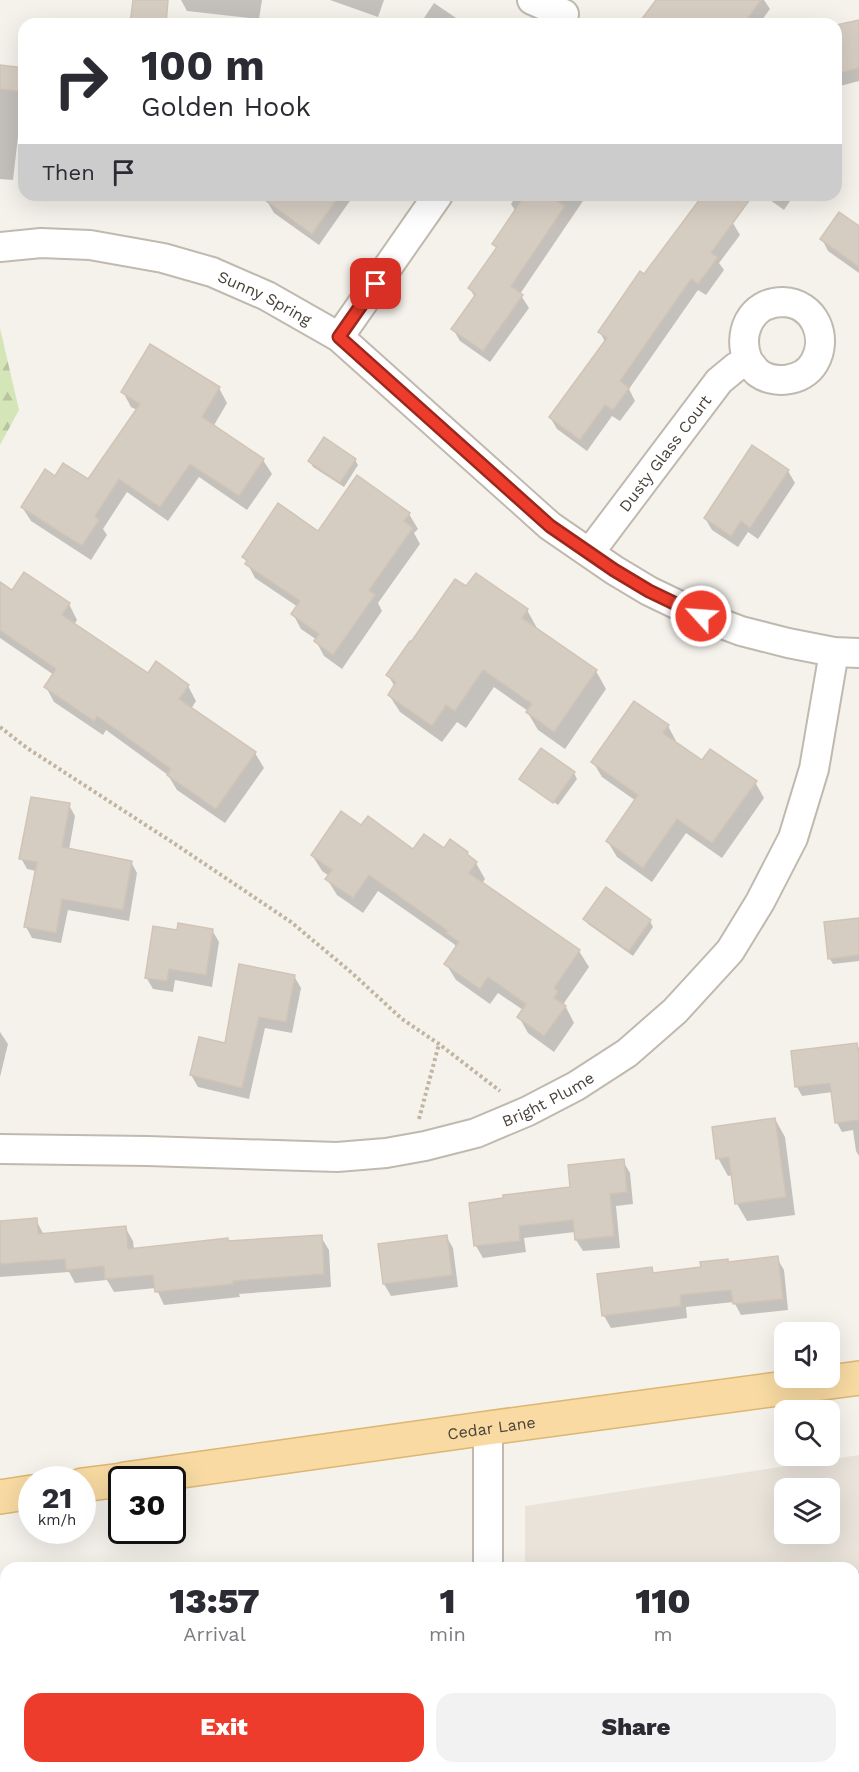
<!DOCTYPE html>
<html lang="en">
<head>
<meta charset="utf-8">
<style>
	:root { --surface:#fff; --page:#f2f2f3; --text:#2b2b33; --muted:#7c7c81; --accent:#ed3c2b }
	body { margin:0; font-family:"Work Sans",sans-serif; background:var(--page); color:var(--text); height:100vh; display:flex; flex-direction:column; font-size:22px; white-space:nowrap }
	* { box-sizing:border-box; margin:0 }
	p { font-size:20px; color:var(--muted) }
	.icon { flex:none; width:33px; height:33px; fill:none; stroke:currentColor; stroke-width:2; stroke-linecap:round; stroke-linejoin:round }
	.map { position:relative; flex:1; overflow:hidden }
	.side { position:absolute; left:0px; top:1562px; width:860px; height:212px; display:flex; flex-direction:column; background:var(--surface); border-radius:18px 18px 0 0; box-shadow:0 6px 24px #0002 }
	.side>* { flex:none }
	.banner { position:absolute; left:18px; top:18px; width:824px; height:183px; border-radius:18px; box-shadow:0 6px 24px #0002; background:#fff; color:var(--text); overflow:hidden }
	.buttons { position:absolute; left:774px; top:1322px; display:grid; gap:12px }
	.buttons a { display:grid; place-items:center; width:66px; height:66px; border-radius:12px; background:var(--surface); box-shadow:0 6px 24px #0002; font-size:30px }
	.speed { position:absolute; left:18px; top:1466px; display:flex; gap:12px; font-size:30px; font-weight:700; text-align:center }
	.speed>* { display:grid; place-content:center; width:78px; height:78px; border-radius:50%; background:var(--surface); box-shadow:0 6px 24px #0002; line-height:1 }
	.speed small { font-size:15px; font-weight:400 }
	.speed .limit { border:3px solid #111; border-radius:9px; background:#fff; color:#111 }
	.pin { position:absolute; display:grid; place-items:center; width:51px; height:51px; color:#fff; margin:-26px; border-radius:12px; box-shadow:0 3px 9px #0006 }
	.me { position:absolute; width:66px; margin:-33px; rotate:296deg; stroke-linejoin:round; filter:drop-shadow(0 0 4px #0008) }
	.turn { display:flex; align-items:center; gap:21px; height:126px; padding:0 24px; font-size:27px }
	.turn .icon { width:78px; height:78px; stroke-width:2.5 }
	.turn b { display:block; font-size:42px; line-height:51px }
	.then { display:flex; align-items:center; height:57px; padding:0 24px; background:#0003; gap:12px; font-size:22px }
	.eta { display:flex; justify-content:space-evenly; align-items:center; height:102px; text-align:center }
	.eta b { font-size:36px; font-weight:800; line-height:42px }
	.cta { display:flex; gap:12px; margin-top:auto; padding:12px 24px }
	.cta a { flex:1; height:69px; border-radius:18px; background:var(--accent); color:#fff; font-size:24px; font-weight:800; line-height:69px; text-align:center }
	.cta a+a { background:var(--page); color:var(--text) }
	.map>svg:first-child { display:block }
	.residential { fill:#e9e3da; fill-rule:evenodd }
	.forest { fill:url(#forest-firs) }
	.shadow { fill:#0003 }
	.building { fill:#d6cdc2; stroke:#d1c4b6; stroke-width:1.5 }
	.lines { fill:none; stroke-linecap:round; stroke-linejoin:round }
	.minor-casing { stroke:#c0b9af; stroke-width:32 }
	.major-casing { stroke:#ddb672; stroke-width:36 }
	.path { stroke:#c1b4a1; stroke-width:4; stroke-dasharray:3 3; stroke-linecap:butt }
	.minor { stroke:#fff; stroke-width:28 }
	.major { stroke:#f8daa2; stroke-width:33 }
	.route-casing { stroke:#9a271c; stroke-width:15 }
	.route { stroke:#ed3c2b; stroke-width:10 }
	.labels { text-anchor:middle; stroke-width:4.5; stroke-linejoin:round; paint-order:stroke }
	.street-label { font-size:16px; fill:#49423a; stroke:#fff }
</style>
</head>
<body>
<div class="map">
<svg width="859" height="1772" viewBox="0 0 859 1772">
	<defs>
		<pattern id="forest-firs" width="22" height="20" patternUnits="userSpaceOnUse" patternTransform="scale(1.5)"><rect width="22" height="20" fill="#d4e6b8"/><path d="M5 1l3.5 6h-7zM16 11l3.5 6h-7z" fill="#b8c69f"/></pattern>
	</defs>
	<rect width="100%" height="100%" fill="#f5f2ec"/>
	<path class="residential" d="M859,1455V1772H524V1767H854V1568L525,1567V1506ZM784,1488H830V1533H784Z"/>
	<path class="forest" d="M0,328L19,410L0,445Z"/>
	<g class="shadow">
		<path d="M181,0H262L259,19L187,11Z"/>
		<path d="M330,0H384L378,17Z"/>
		<path d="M690,0H764L770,9L759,24H715Z"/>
		<path d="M434,3L465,24H420Z"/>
		<path d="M859,21V81L836,87V37H837L836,27Z"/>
		<path d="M0,67L24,69V102H22L13,180L0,179Z"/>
		<path d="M272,195H354L319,245L274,213L267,201Z"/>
		<path d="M517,195H592L589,200L585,198L520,294L529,308L490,362L460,341L453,329L475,298L470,288L497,250L494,244L516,212L511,204Z"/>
		<path d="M763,195H794L784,210Z"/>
		<path d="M733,223L740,235L719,263L724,270L706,295L698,290L629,389L635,401L620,421L612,416L587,451L557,429L550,417L605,342L600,332L645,276Z"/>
		<path d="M859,228V273L828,251L822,239Z"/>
		<path d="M219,388L227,403L213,427L263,460L272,474L247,510L199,477L168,521L127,492L103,529L107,535L91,560L31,521L22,507L56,478L88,481L137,410L131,407L123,392Z"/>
		<path d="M355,460L358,465L344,487L313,467L310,461Z"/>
		<path d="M788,471L795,483L758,539L748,532L738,547L712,530L705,518Z"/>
		<path d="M358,477L409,514L418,529L414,533L420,544L378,603L382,611L342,669L324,656L316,641L317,640L301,629L293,614L298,607L255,578L244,557L318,533Z"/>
		<path d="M467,588L527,610L537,628L536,630L596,671L606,689L565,749L538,730L528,713V711L494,687L466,728L457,722L442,742L400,712L389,695L395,687L388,675Z"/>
		<path d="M0,589L69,604L77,620L74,625L148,675L188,686L196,701L191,709L255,753L264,768L225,823L177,790L168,775L106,730L103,735L54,702L46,687L54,675L0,638Z"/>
		<path d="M668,726L676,741L675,743L702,763L755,782L764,798L722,858L686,833L652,882L617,857L608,842L636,801L602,777L593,762Z"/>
		<path d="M574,773L577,779L558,805L523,780V783L520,779Z"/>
		<path d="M69,805L75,816L69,850L131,862L137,873L129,921L68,910L61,943L32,938L26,927L36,871L27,869L21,858Z"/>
		<path d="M362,827L414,851L444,850L467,853L470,859L476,863L485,879L482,884L579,951L589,967L564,1003L574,1023L554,1052L528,1033L519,1017L523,1010L498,993L490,1004L456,980L446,964L457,948L454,944L378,891L363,913L337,895L327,879L329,876L322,871L312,855Z"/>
		<path d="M585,919L650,921L653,927L633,956L588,924Z"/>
		<path d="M859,920V961L833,964L830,959Z"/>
		<path d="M212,930L219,942L212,987L175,980L173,992L153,989L146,977L178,932Z"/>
		<path d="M294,976L301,988L292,1033L265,1028L249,1099L198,1087L191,1075L226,1045Z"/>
		<path d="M0,1032L8,1044L0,1077Z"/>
		<path d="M857,1044L859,1049V1156L856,1151L853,1130L842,1132L837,1123L833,1092L802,1096L797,1087L793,1052Z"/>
		<path d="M775,1119L785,1137L795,1215L747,1221L737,1204L733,1175L728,1176L718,1158Z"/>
		<path d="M623,1161L630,1173L633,1204L616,1206L620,1248L583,1251L576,1240L575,1232L524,1238L526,1252L483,1258L476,1246L470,1204L571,1188Z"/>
		<path d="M36,1220L44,1235L125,1227L133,1241L134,1250L321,1237L329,1250L331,1287L239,1294L240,1297L164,1305L156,1288L114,1292L107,1280L75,1283L69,1272L0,1277V1222Z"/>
		<path d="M446,1236L453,1248L458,1287L391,1296L384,1284L380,1245Z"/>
		<path d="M777,1258L784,1270L788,1310L741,1315L734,1302L686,1307L687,1318L611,1328L604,1316L599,1275L651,1269L654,1274L703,1268L727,1260L729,1263Z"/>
		<path d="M859,1572V1663L854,1664V1573Z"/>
		<path d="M598,1767H697V1770H691V1772H598Z"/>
	</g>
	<g class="building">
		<path d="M133,0H168L166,24H130Z"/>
		<path d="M656,0H761L744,24H638Z"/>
		<path d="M859,20V68L836,74V25Z"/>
		<path d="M0,65L24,68V92L0,89Z"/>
		<path d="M258,195H340L312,234Z"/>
		<path d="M525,195H548L565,206L511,286L523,295L483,351L451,329L476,294L468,288L497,247L492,244Z"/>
		<path d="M703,195H753L711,253L718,257L698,284L691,279L620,381L629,388L613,410L605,405L580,440L549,417L607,338L598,332L640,271L644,274Z"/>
		<path d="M839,212L859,226V267L820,239Z"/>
		<path d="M150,344L220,387L202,417L264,459L239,496L190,464L160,507L119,479L95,516L99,520L82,546L21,507L45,469L55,476L63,463L88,479L140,404L121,392Z"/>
		<path d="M324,437L356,459L340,483L308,461Z"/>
		<path d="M752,445L789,470L750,528L741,521L731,536L704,518Z"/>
		<path d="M357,475L410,513L404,521L413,528L369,590L375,595L333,655L314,641L319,634L291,614L300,601L245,564L247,560L242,557L278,503L318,531Z"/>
		<path d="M24,572L70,603L62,615L148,673L156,661L189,685L179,699L256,752L216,809L167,775L171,769L97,716L94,721L44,687L56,669L0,630V582L12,590Z"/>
		<path d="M476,573L528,609L522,618L597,670L554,732L526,712L532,704L483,670L455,711L446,705L432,726L388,695L396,682L386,675L410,641L411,642L455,579L466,586Z"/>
		<path d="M634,701L669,725L663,733L702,760L710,749L757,781L712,843L677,819L643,868L606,841L638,795L591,762Z"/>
		<path d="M541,748L575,772L553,803L519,779Z"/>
		<path d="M31,797L70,803L62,847L132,861L123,910L62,899L56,933L24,927L37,862L19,859Z"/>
		<path d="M341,811L361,825L368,816L413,849L424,834L444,848L450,839L468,852L467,854L477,862L469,873L580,950L554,988L558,991L554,998L566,1006L544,1036L517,1017L526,1004L488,977L480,989L444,964L459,942L446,933L448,931L369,875L353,898L325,879L332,870L311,855Z"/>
		<path d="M606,887L651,920L629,951L583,919Z"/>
		<path d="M859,918V955L828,959L824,922Z"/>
		<path d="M178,923L213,929L206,975L169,969L167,981L145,978L153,926L177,930Z"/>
		<path d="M239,964L295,975L286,1022L259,1017L242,1088L190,1075L199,1037L225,1043Z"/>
		<path d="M857,1043L859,1055V1120L835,1123L830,1083L795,1087L791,1051Z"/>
		<path d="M775,1118L786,1197L735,1204L729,1157L716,1159L712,1127Z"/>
		<path d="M624,1159L627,1192L610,1194L614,1236L575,1240L573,1220L519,1226L520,1241L474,1246L469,1203L503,1198V1195L570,1187L568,1165Z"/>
		<path d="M37,1218L38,1234L126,1226L128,1249L228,1238V1241L322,1235L324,1274L233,1281V1284L155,1292L153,1275L105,1279L104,1266L66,1270L65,1259L0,1264V1221Z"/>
		<path d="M447,1235L452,1275L383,1284L378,1244Z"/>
		<path d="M778,1256L783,1299L733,1304L731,1290L680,1295L681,1306L602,1316L597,1274L652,1267L653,1273L701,1267L700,1262L728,1259V1262Z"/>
	</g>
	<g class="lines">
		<defs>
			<g id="minor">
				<path d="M532,0L564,14"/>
				<path id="s1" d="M0,247L41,243L90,245L163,258L212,272L267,296L339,337L550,526L614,570L649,591L701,616L741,631L788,643L834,652L859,653"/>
				<path d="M339,337L438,195"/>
				<path id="s2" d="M590,552L719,381L736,367L748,361C751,364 754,369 757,372C773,385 803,382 814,363C829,338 815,303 783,302C750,302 737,334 748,361"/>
				<path id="s3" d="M0,1149L147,1151L337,1157L386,1153L425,1146L476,1133L528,1111L576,1086L627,1053L675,1011L730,951L760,902L793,838L814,769L834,652"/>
				<path d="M488,1568V1428"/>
				<path d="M854,1695L859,1694"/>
				<path d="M487,1772V1767"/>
				<path d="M711,1772V1767"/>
			</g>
			<g id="major">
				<path id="s4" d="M125,1479L488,1428L859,1378"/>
				<path d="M82,1485L122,1480"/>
				<path d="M0,1497L32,1492"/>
			</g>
		</defs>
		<use href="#minor" class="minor-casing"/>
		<use href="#major" class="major-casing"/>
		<g class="path">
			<path d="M0,727L27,748L175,844L291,922L352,973L402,1019L439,1044L500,1091"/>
			<path d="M419,1119L439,1044"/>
		</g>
		<use href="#minor" class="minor"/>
		<use href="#major" class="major"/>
	</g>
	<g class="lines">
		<defs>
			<path id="route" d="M376,284L339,337L550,526L614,570L649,591L701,616"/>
		</defs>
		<use href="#route" class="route-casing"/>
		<use href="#route" class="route"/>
	</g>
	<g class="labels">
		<g class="street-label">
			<text dy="6" stroke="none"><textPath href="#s1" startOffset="274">Sunny Spring</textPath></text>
			<text dy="6" stroke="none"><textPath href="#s2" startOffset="124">Dusty Glass Court</textPath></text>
			<text dy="6" stroke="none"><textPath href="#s3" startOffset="558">Bright Plume</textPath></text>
			<text dy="6" stroke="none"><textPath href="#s4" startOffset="370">Cedar Lane</textPath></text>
		</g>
	</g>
</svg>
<div class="buttons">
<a><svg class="icon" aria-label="sound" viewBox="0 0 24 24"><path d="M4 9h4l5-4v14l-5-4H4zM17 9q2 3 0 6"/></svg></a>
<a><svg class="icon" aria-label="search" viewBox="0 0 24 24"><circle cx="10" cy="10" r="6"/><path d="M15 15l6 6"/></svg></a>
<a><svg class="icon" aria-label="layers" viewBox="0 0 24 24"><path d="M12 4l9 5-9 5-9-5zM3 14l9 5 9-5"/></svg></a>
</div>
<div class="speed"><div>21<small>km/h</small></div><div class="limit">30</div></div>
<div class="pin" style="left:376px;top:284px;background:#d93025"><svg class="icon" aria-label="arrive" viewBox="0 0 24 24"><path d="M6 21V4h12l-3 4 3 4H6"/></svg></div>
<svg class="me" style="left:701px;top:616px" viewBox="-20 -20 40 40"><circle r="17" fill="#ed3c2b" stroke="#fff" stroke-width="3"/><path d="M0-11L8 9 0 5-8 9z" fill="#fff"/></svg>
<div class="banner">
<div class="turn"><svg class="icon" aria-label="right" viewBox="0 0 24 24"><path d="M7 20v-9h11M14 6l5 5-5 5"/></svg><div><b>100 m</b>Golden Hook</div></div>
<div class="then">Then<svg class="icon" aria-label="arrive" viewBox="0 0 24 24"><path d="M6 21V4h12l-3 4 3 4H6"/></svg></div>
</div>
<section class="side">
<div class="eta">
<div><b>13:57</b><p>Arrival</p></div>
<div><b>1</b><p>min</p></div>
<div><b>110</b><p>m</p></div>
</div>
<div class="cta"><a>Exit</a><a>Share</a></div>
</section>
</div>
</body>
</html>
